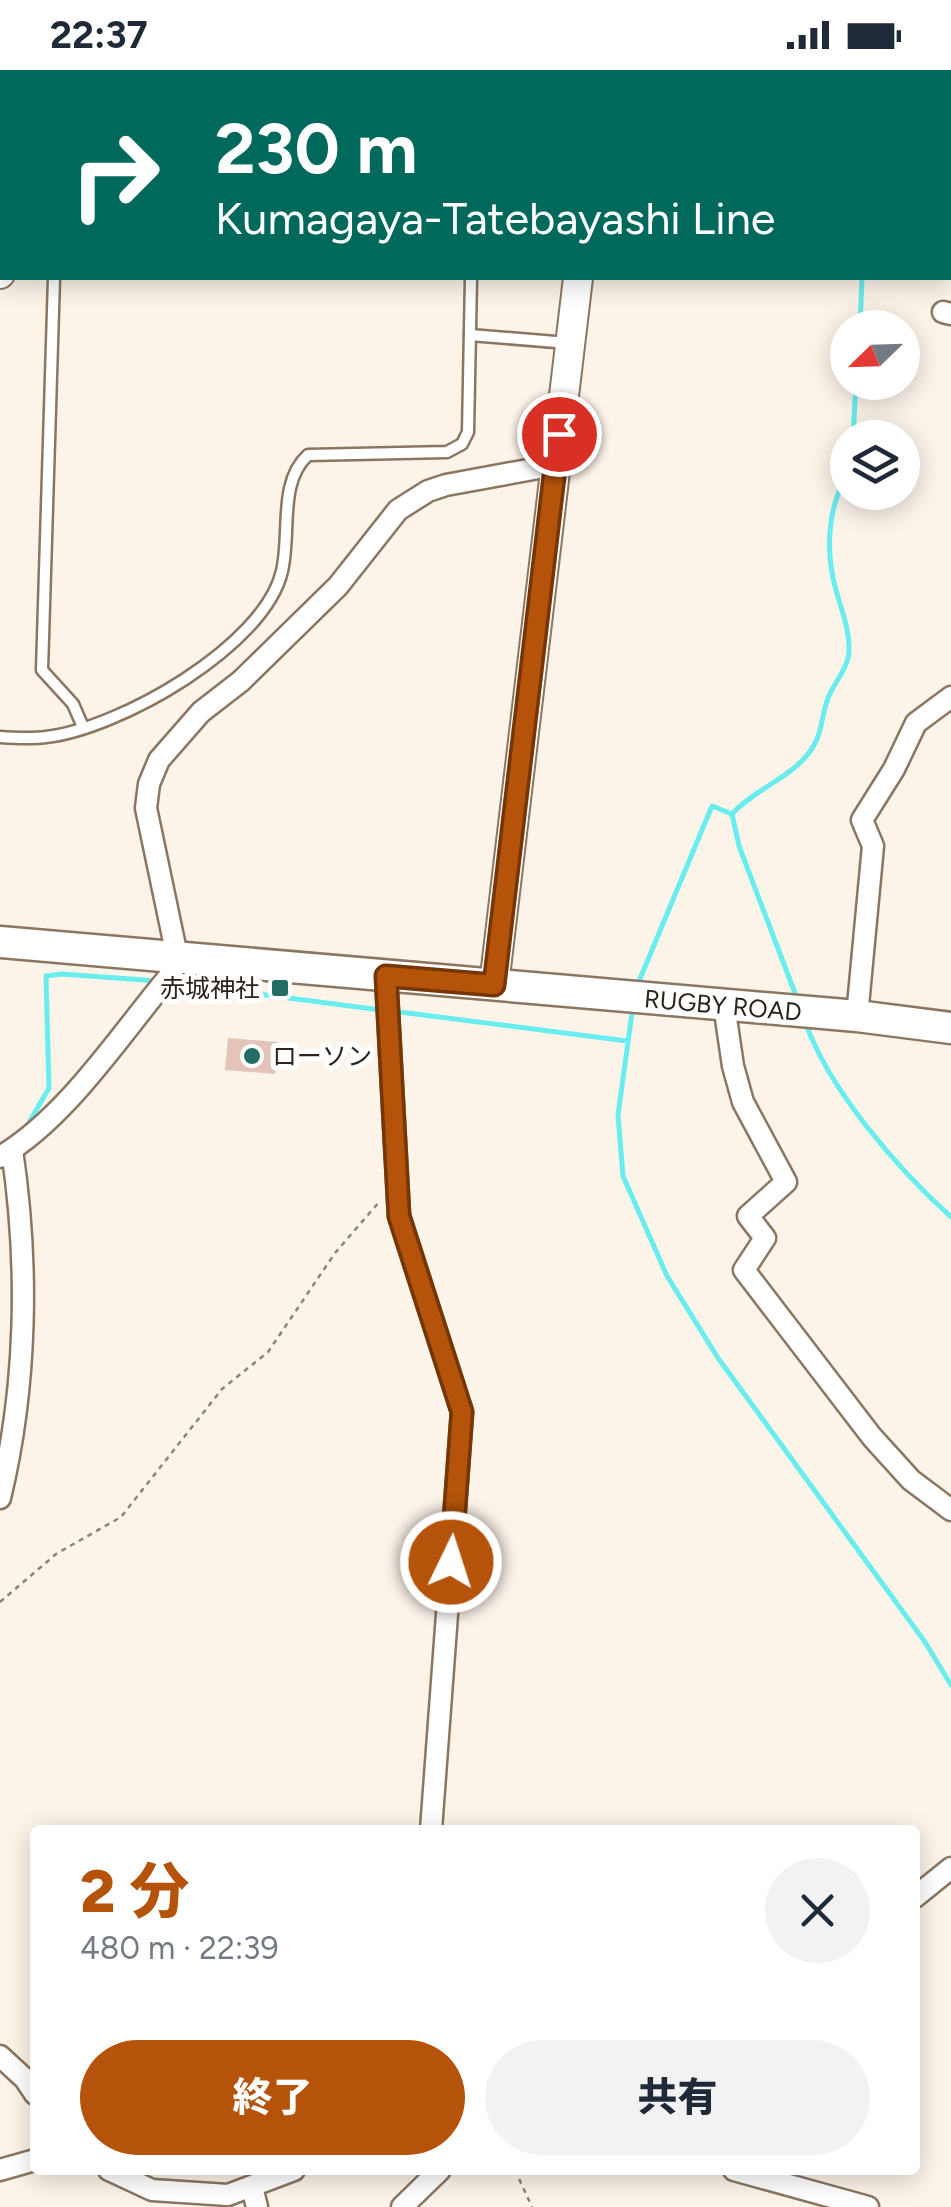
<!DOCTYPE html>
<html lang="ja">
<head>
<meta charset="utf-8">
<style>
	:root { --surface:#fff; --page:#f2f2f3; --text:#1f2937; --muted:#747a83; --accent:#b45309 }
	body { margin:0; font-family:Figtree,"Noto Sans JP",sans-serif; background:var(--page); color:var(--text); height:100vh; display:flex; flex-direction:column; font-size:38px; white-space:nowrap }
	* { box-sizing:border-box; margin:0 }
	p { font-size:32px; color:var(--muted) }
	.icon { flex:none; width:55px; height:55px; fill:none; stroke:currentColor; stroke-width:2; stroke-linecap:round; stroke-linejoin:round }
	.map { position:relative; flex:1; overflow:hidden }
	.details { position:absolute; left:30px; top:1755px; width:890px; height:350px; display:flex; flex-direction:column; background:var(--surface); border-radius:10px; box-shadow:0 5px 25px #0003 }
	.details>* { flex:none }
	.hud { position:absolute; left:0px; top:0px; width:952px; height:210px; box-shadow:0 5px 25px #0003; background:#00695c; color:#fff; overflow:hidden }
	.needle { width:65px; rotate:247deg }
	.controls { position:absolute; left:830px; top:240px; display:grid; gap:20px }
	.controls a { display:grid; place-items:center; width:90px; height:90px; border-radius:50%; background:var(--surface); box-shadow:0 5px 25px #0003; font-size:50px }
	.pin { position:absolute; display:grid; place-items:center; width:85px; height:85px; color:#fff; margin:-42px; border:5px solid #fff; border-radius:50%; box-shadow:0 2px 10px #0007 }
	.me { position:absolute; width:110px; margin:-55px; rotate:4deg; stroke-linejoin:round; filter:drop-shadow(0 0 8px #0008) }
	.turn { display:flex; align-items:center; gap:35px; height:210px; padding:0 50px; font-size:45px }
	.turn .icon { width:130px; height:130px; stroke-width:2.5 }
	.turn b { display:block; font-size:70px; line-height:85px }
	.round { display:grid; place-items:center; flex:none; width:105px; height:105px; border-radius:52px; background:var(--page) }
	.overview { display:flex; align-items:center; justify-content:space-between; height:170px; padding:0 50px }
	h1 { font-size:60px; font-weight:800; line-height:75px; color:var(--accent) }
	.button { display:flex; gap:20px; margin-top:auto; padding:20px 50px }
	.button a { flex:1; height:115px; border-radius:60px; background:var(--accent); color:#fff; font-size:40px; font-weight:800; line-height:115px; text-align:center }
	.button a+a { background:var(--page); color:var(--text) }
	.status { display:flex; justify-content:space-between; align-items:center; height:70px; padding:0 50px; background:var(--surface); direction:ltr }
	.status svg { height:28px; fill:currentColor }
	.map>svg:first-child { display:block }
	.green { fill:#bcd894 }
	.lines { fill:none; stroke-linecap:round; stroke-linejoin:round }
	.stream { stroke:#6aedee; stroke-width:5 }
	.building { fill:#e4c4b9 }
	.lane-casing { stroke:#8a7661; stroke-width:15 }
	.street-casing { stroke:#8a7661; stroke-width:25 }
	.secondary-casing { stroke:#8a7661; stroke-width:32 }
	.primary-casing { stroke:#8a7661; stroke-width:35 }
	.path { stroke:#8c837a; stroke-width:2.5; stroke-dasharray:5 5; stroke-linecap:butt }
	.lane { stroke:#fff; stroke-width:10 }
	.street { stroke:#fff; stroke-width:20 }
	.secondary { stroke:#fff; stroke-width:28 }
	.primary { stroke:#fff; stroke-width:30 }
	.route-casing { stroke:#753606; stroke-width:25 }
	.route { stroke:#b45309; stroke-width:18 }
	.poi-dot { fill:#246d64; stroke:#fff; stroke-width:4 }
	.labels { text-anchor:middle; stroke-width:10; stroke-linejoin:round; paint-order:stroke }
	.poi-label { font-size:25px; fill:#2c231b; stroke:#fff; text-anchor:end }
	.street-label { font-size:25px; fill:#2c231b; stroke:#fff }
</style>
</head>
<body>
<div class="status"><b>22:37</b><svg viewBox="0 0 49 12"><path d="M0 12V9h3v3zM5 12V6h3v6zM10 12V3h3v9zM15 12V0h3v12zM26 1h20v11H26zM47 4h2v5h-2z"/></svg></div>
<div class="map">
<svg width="951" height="2137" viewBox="0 0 951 2137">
	<rect width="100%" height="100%" fill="#fcf3e9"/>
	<path class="green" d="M260,0H627V2H261Z"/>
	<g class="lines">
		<g class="stream">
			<path d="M950,130L951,127"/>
			<path d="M860,258L862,208"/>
			<path d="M853,368L856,312"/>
			<path d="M732,744L739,776L798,931"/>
			<path d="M732,744C755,718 797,706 814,675C822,663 822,644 827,631C832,615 848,599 849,582C850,555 838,533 833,508C826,473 829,434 848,404"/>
			<path d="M174,913L381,940"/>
			<path d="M637,916L712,736L732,744"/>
			<path d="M633,936L618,1045L623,1106L667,1206L718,1288L925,1572L951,1615"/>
			<path d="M392,941L627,971"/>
			<path d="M805,951C828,1019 898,1099 951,1147"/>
			<path d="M27,1056L49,1018L46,906L62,904L158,911"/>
		</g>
	</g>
	<path class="building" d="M228,968L278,972L275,1004L225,1000Z"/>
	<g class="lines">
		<defs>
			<g id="lane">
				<path d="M218,0L219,2"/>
				<path d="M584,0V2"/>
				<path d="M61,2V0"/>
				<path d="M54,208L42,600L73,634L83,657"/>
				<path d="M470,265L568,273"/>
				<path d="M0,667C15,668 31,669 46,667C119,659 265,576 282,501C291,463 278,412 308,385L447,382L462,374L468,362L471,208"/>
			</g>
			<g id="street">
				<path d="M950,186L951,185"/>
				<path d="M943,242L951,244"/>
				<path d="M386,906L399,1146L462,1342L431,1760"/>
				<path d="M724,935L733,996L743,1032L786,1112L748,1146L765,1168L744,1200L872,1367L911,1410L951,1440"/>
				<path d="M857,946L873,776L862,750L894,699L916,653L951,627"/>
				<path d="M0,1087C68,1047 121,963 172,903L177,886L146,738L149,714L159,690L201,642L241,611L338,516L398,440L428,421L446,415L555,395"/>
				<path d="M0,1428C27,1316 29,1194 12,1080"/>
				<path d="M915,1827L951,1798"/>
				<path d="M0,1986L25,2009L35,2024"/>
				<path d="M0,2100L35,2090"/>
				<path d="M109,2100L152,2120L228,2125L294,2100"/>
				<path d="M734,2100L868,2137"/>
				<path d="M252,2117L257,2137"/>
				<path d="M402,2137L440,2100"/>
			</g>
			<g id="secondary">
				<path d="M253,0L254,2"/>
				<path d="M701,0L719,2"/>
				<path d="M7,2V0"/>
				<path d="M638,2L642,0"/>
				<path d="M950,29H951"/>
				<path d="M0,204L2,98"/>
				<path d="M494,915L578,208"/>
			</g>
			<path id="primary" d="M0,872L857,946L951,958"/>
		</defs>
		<use href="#lane" class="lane-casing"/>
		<use href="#street" class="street-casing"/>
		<use href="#secondary" class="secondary-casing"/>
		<use href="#primary" class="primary-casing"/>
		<g class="path">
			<path d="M0,1532L56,1484L121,1447L222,1319L268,1282L335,1183L380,1131"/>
			<path d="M515,2100L532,2137"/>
		</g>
		<use href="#lane" class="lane"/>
		<use href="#street" class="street"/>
		<use href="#secondary" class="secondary"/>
		<use href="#primary" class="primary"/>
	</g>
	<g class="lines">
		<defs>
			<path id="route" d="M451,1492L462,1342L399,1146L386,906L494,915L559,364"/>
		</defs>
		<use href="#route" class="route-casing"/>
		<use href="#route" class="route"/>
	</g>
	<g class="poi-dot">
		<rect x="270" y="908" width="20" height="20" rx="5"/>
		<circle cx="252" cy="986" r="10"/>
	</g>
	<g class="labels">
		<g class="poi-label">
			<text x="260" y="927">赤城神社</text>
			<text x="272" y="995" text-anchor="start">ローソン</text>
		</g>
		<g class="street-label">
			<text transform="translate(723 935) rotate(5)" y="9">RUGBY ROAD</text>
		</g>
	</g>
</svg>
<div class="controls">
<a><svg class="needle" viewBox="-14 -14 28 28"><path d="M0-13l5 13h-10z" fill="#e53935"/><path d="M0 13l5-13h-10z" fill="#747a83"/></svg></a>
<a><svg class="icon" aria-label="layers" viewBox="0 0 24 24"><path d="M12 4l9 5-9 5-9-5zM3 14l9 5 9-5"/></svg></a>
</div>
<div class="pin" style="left:559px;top:364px;background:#d93025"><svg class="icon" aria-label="arrive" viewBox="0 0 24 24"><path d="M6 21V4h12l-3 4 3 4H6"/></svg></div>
<svg class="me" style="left:451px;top:1492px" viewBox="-20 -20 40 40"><circle r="17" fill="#b45309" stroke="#fff" stroke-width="3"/><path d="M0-11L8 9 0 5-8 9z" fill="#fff"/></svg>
<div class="hud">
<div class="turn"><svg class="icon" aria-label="right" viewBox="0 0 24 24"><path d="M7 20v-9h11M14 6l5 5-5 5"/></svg><div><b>230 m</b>Kumagaya-Tatebayashi Line</div></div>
</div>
<section class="details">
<div class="overview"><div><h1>2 分</h1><p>480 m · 22:39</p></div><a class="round"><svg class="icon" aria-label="close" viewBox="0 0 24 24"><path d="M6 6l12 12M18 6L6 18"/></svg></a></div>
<div class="button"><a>終了</a><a>共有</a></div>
</section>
</div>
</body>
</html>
